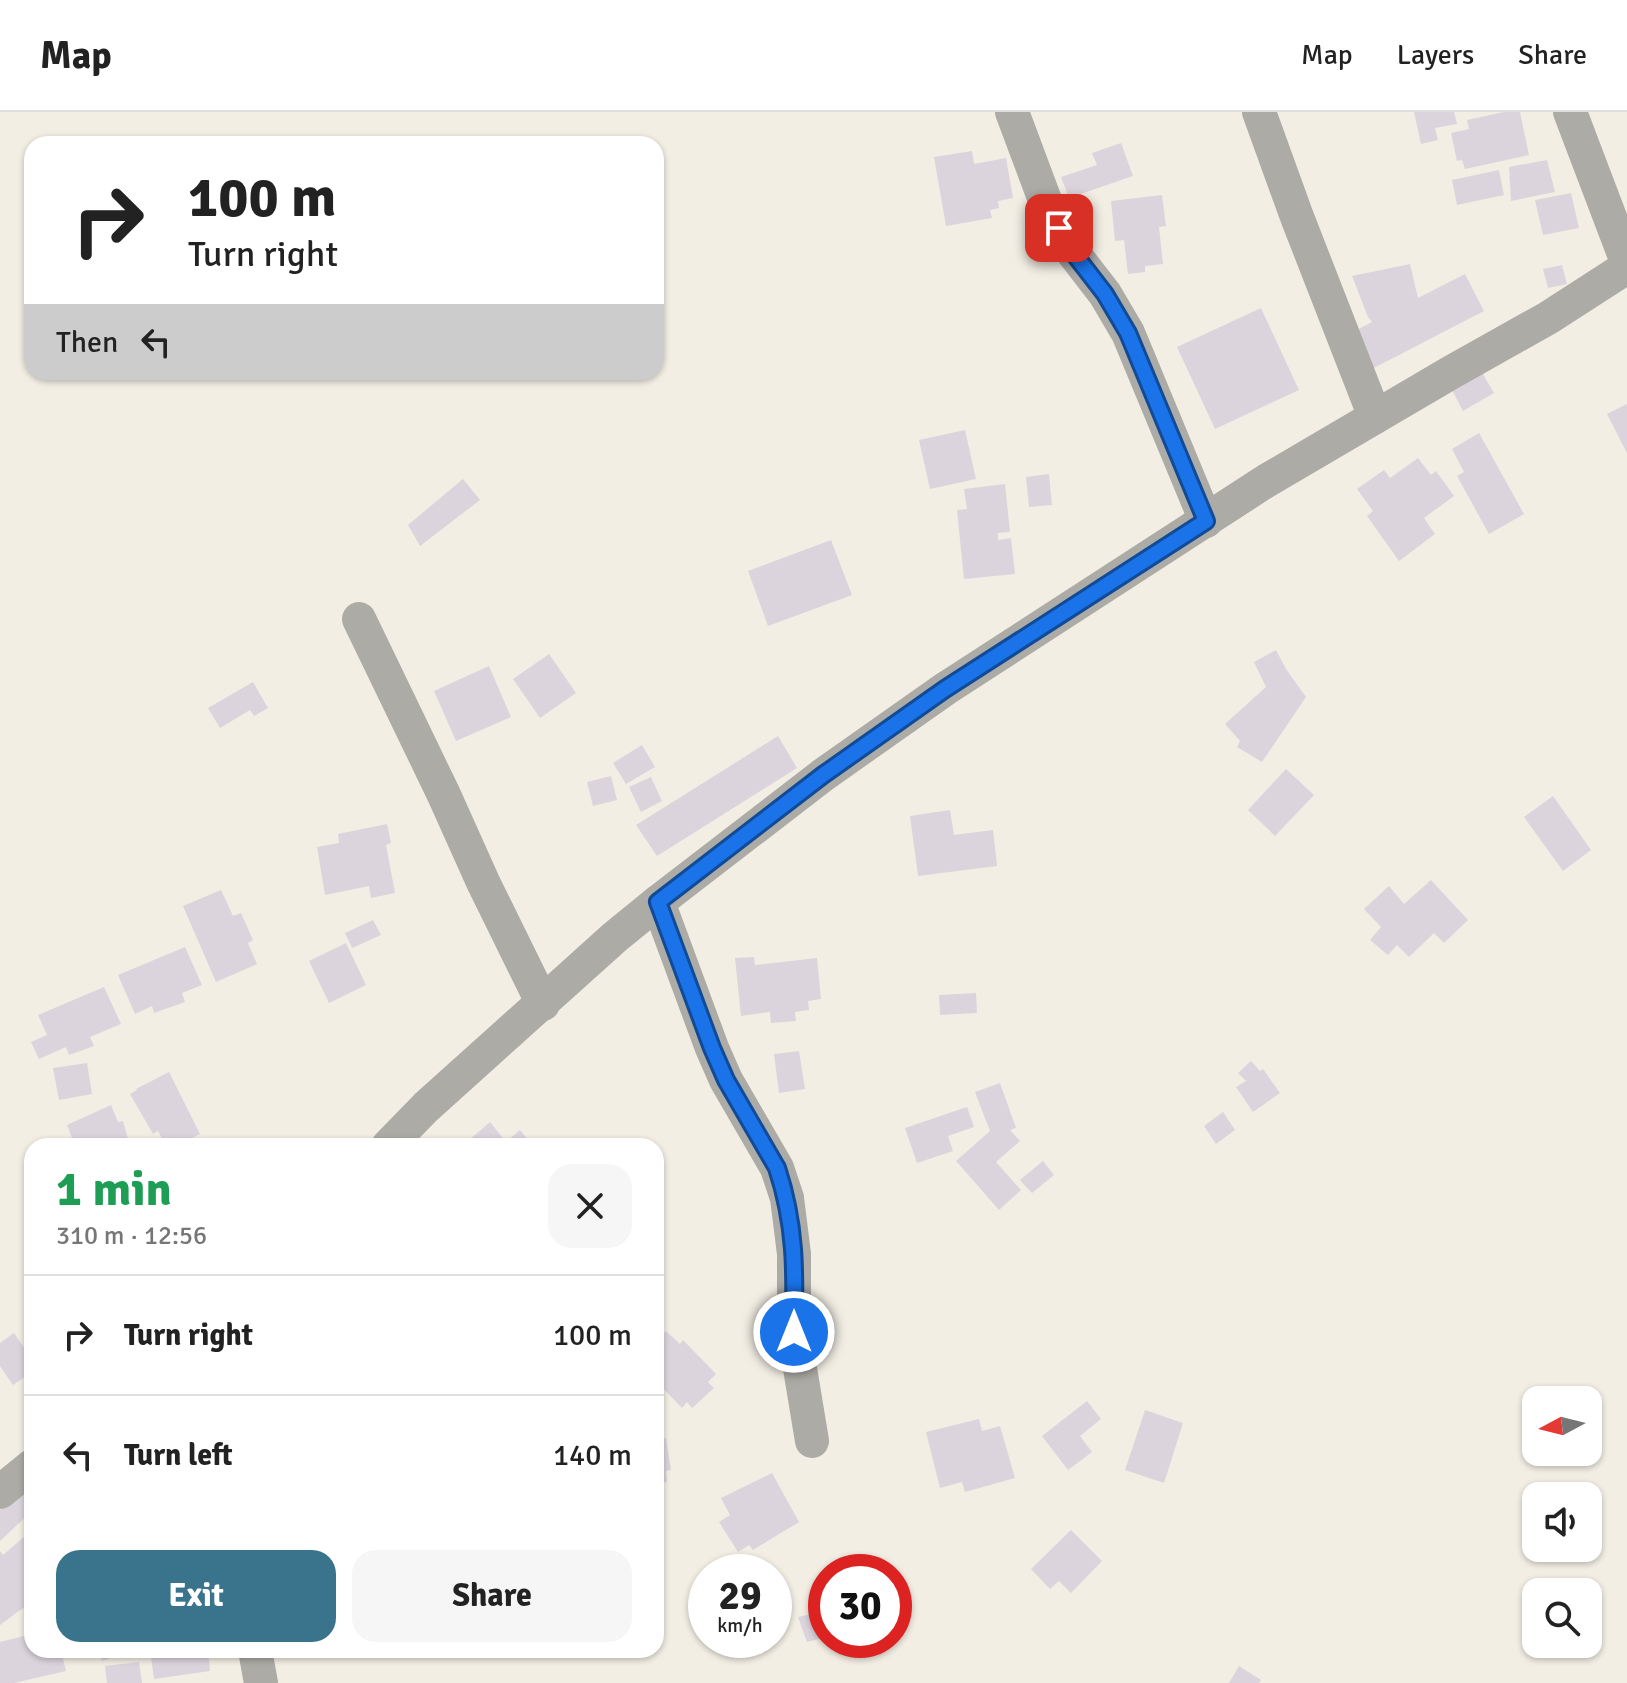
<!DOCTYPE html>
<html lang="en">
<head>
<meta charset="utf-8">
<style>
	:root { --surface:#fff; --page:#f6f6f6; --text:#222; --muted:#767676; --line:#e0e0e0; --accent:#39738c }
	body { margin:0; font-family:Signika,sans-serif; background:var(--page); color:var(--text); height:100vh; display:flex; flex-direction:column; font-size:30px; white-space:nowrap }
	* { box-sizing:border-box; margin:0 }
	p { font-size:26px; color:var(--muted) }
	.icon { flex:none; width:44px; height:44px; fill:none; stroke:currentColor; stroke-width:2; stroke-linecap:round; stroke-linejoin:round }
	.map { position:relative; flex:1; overflow:hidden }
	.panel { position:absolute; left:24px; top:1026px; width:640px; height:520px; display:flex; flex-direction:column; background:var(--surface); border-radius:24px; box-shadow:0 2px 6px #0004 }
	.panel>* { flex:none }
	.hud { position:absolute; left:24px; top:24px; width:640px; height:244px; border-radius:24px; box-shadow:0 2px 6px #0004; background:#fff; color:var(--text); overflow:hidden }
	.needle { width:52px; rotate:263deg }
	.controls { position:absolute; left:1522px; top:1274px; display:grid; gap:16px }
	.controls a { display:grid; place-items:center; width:80px; height:80px; border-radius:16px; background:var(--surface); box-shadow:0 2px 6px #0004; font-size:40px }
	.speed { position:absolute; left:688px; top:1442px; display:flex; gap:16px; font-size:40px; font-weight:700; text-align:center }
	.speed>* { display:grid; place-content:center; width:104px; height:104px; border-radius:50%; background:var(--surface); box-shadow:0 2px 6px #0004; line-height:1 }
	.speed small { font-size:20px; font-weight:400 }
	.speed .limit { border:12px solid #d22; background:#fff; color:#111 }
	.pin { position:absolute; display:grid; place-items:center; width:68px; height:68px; color:#fff; margin:-34px; border-radius:16px; box-shadow:0 4px 12px #0006 }
	.me { position:absolute; width:88px; margin:-44px; rotate:0deg; stroke-linejoin:round; filter:drop-shadow(0 0 6px #0008) }
	.turn { display:flex; align-items:center; gap:28px; height:168px; padding:0 32px; font-size:36px }
	.turn .icon { width:104px; height:104px; stroke-width:2.5 }
	.turn b { display:block; font-size:56px; line-height:68px }
	.then { display:flex; align-items:center; height:76px; padding:0 32px; background:#0003; gap:16px; font-size:30px }
	.round { display:grid; place-items:center; flex:none; width:84px; height:84px; border-radius:24px; background:var(--page) }
	.headline { display:flex; align-items:center; justify-content:space-between; height:136px; padding:0 32px }
	h1 { font-size:48px; font-weight:700; line-height:60px; color:#1e9e55 }
	.button { display:flex; gap:16px; margin-top:auto; padding:16px 32px }
	.button a { flex:1; height:92px; border-radius:24px; background:var(--accent); color:#fff; font-size:32px; font-weight:700; line-height:92px; text-align:center }
	.button a+a { background:var(--page); color:var(--text) }
	ul { padding:0; list-style:none }
	li { display:flex; align-items:center; gap:24px; height:120px; padding:0 32px; border-top:2px solid var(--line) }
	li div { flex:1 }
	li b { display:block; font-size:30px }
	li em { font-style:normal }
	header { display:flex; align-items:center; gap:48px; box-sizing:border-box; height:112px; padding:0 40px; background:var(--surface); border-bottom:2px solid var(--line) }
	header strong { font-size:38px }
	nav { display:flex; gap:44px; margin-inline-start:auto; font-size:28px }
	.map>svg:first-child { display:block }
	.building { fill:#dcd4dc }
	.lines { fill:none; stroke-linecap:round; stroke-linejoin:round }
	.street { stroke:#acaba6; stroke-width:34 }
	.route-casing { stroke:#114b97; stroke-width:20 }
	.route { stroke:#1a73e8; stroke-width:14 }
</style>
</head>
<body>
<header>
<strong>Map</strong>
<nav><a>Map</a><a>Layers</a><a>Share</a></nav>
</header>
<div class="map">
<svg width="1627" height="1571" viewBox="0 0 1627 1571">
	<rect width="100%" height="100%" fill="#f2eee4"/>
	<g class="building">
		<path d="M1414,0H1454L1457,12L1435,16L1438,28L1421,32Z"/>
		<path d="M1504,0H1520L1529,43L1465,57L1462,48L1457,49L1451,21L1469,17L1467,8Z"/>
		<path d="M1121,31L1133,64L1069,86L1061,65L1097,53L1092,41Z"/>
		<path d="M972,39L974,52L1006,46L1013,86L998,89L999,96L990,98L992,106L946,114L934,45Z"/>
		<path d="M1547,48L1555,80L1511,89L1509,55Z"/>
		<path d="M1499,58L1504,83L1457,93L1452,68Z"/>
		<path d="M1571,81L1579,116L1543,123L1535,88Z"/>
		<path d="M1162,83L1166,114L1159,115L1163,152L1145,154V160L1128,162L1124,128L1115,129L1111,89Z"/>
		<path d="M1410,152L1418,186L1465,162L1484,199L1370,258L1351,221L1372,210L1368,205L1352,164Z"/>
		<path d="M1562,153L1567,172L1548,176L1543,157Z"/>
		<path d="M1261,196L1299,278L1215,317L1177,235Z"/>
		<path d="M1480,257L1494,281L1463,299L1450,274Z"/>
		<path d="M1627,292V341L1607,302Z"/>
		<path d="M965,318L976,367L930,377L919,328Z"/>
		<path d="M1479,321L1524,402L1489,422L1457,364L1464,360L1452,337Z"/>
		<path d="M1418,346L1431,363L1436,359L1454,384L1424,406L1435,422L1399,449L1367,404L1373,399L1357,377L1384,358L1390,366Z"/>
		<path d="M1049,362L1052,393L1029,395L1026,365Z"/>
		<path d="M463,367L480,388L420,434L408,413Z"/>
		<path d="M1005,372L1010,420L998,421V428L1011,426L1015,462L964,467L957,398L967,397L964,377Z"/>
		<path d="M831,428L852,483L768,514L748,459Z"/>
		<path d="M1276,538L1286,557L1306,585L1262,650L1237,635L1240,629L1225,612L1266,575L1254,550Z"/>
		<path d="M549,542L576,581L540,606L513,567Z"/>
		<path d="M489,554L511,605L456,629L434,579Z"/>
		<path d="M253,570L268,596L254,604L250,598L220,616L208,596Z"/>
		<path d="M778,624L797,656L657,744L636,713Z"/>
		<path d="M642,633L655,655L626,672L613,651Z"/>
		<path d="M1286,657L1314,683L1275,724L1248,698Z"/>
		<path d="M611,664L617,688L593,694L587,670Z"/>
		<path d="M651,665L662,689L641,700L629,675Z"/>
		<path d="M1553,684L1591,738L1563,759L1524,705Z"/>
		<path d="M950,698L954,723L993,718L997,754L918,764L910,704Z"/>
		<path d="M387,712L391,731L386,733L395,781L371,786L369,774L325,783L317,735L339,731L338,722Z"/>
		<path d="M1431,768L1468,808L1444,831L1434,821L1409,845L1397,833L1388,843L1370,828L1381,815L1364,797L1389,774L1404,792Z"/>
		<path d="M221,778L233,804L241,801L253,828L248,831L257,852L216,870L183,794Z"/>
		<path d="M373,808L381,823L352,836L345,821Z"/>
		<path d="M346,831L366,873L329,891L309,849Z"/>
		<path d="M185,835L202,873L182,881L185,890L154,901L152,894L135,902L118,863Z"/>
		<path d="M754,845L755,853L817,846L821,887L808,889L809,898L795,900L796,909L771,911L770,900L741,904L735,846Z"/>
		<path d="M104,875L121,912L90,925L94,934L69,943L66,935L39,947L31,930L47,923L38,903Z"/>
		<path d="M976,881L977,901L940,903L939,883Z"/>
		<path d="M799,939L805,977L779,981L774,942Z"/>
		<path d="M1251,949L1260,959L1263,957L1280,981L1253,1000L1236,975L1246,969L1238,961Z"/>
		<path d="M87,951L92,982L59,988L53,956Z"/>
		<path d="M169,960L200,1022L176,1034H166L158,1019L153,1022L130,982L137,978L136,977Z"/>
		<path d="M1000,971L1016,1016L1010,1018L1020,1029L996,1050L1021,1078L999,1098L956,1049L990,1019L975,980Z"/>
		<path d="M111,993L118,1010L123,1009L130,1034H84L83,1031L75,1034L67,1013Z"/>
		<path d="M967,995L974,1015L948,1024L953,1039L917,1051L905,1016Z"/>
		<path d="M1223,1000L1235,1018L1216,1032L1204,1014Z"/>
		<path d="M490,1010L506,1030L520,1018L533,1034H462Z"/>
		<path d="M1043,1049L1054,1063L1032,1081L1020,1068Z"/>
		<path d="M666,1219L680,1232L683,1228L716,1262L708,1270L714,1276L692,1296L687,1290L682,1296L656,1269V1229Z"/>
		<path d="M14,1221L32,1247V1260L13,1273L0,1254V1231Z"/>
		<path d="M1087,1289L1101,1307L1080,1324L1092,1340L1068,1358L1042,1324Z"/>
		<path d="M1145,1298L1183,1311L1164,1371L1125,1358Z"/>
		<path d="M979,1307L982,1319L1000,1314L1015,1366L965,1380L962,1370L940,1376L926,1320Z"/>
		<path d="M656,1320H658L659,1327L666,1326L671,1358L666,1359L667,1370L656,1371Z"/>
		<path d="M772,1361L799,1410L753,1438L749,1433L738,1440L719,1410L730,1403L721,1386Z"/>
		<path d="M32,1362V1399L0,1429V1398L25,1376Z"/>
		<path d="M32,1418V1505L23,1496L0,1513V1439L3,1443Z"/>
		<path d="M1071,1418L1102,1449L1071,1481L1059,1469L1050,1477L1031,1457Z"/>
		<path d="M826,1499V1525L807,1530L798,1505Z"/>
		<path d="M32,1522V1538H61L66,1559L14,1571H0V1530Z"/>
		<path d="M98,1538H132L102,1549Z"/>
		<path d="M201,1538H208L210,1559L154,1567L151,1545Z"/>
		<path d="M139,1550L142,1571H107L105,1554Z"/>
		<path d="M1239,1554L1261,1568L1259,1571H1229Z"/>
	</g>
	<g class="lines">
		<g class="street">
			<path d="M1012,0L1049,99L1068,134L1105,182L1128,221L1206,409"/>
			<path d="M1259,0L1297,105L1375,305"/>
			<path d="M1570,0L1627,150"/>
			<path d="M359,507L444,683L483,770L543,892"/>
			<path d="M658,790L712,936L726,968L777,1056L787,1086L794,1142V1220L812,1329"/>
			<path d="M388,1034L426,995L615,825L658,790L823,663L945,577L1266,369L1450,261L1548,206L1627,155"/>
			<path d="M0,1380L32,1354"/>
			<path d="M255,1538L261,1571"/>
		</g>
	</g>
	<g class="lines">
		<defs>
			<path id="route" d="M794,1220C795,1161 796,1113 777,1056L726,968L712,936L658,790L823,663L945,577L1206,409L1128,221L1105,182L1068,134L1059,116"/>
		</defs>
		<use href="#route" class="route-casing"/>
		<use href="#route" class="route"/>
	</g>
</svg>
<div class="controls">
<a><svg class="needle" viewBox="-14 -14 28 28"><path d="M0-13l5 13h-10z" fill="#e53935"/><path d="M0 13l5-13h-10z" fill="#767676"/></svg></a>
<a><svg class="icon" aria-label="sound" viewBox="0 0 24 24"><path d="M4 9h4l5-4v14l-5-4H4zM17 9q2 3 0 6"/></svg></a>
<a><svg class="icon" aria-label="search" viewBox="0 0 24 24"><circle cx="10" cy="10" r="6"/><path d="M15 15l6 6"/></svg></a>
</div>
<div class="speed"><div>29<small>km/h</small></div><div class="limit">30</div></div>
<div class="pin" style="left:1059px;top:116px;background:#d93025"><svg class="icon" aria-label="arrive" viewBox="0 0 24 24"><path d="M6 21V4h12l-3 4 3 4H6"/></svg></div>
<svg class="me" style="left:794px;top:1220px" viewBox="-20 -20 40 40"><circle r="17" fill="#1a73e8" stroke="#fff" stroke-width="3"/><path d="M0-11L8 9 0 5-8 9z" fill="#fff"/></svg>
<div class="hud">
<div class="turn"><svg class="icon" aria-label="right" viewBox="0 0 24 24"><path d="M7 20v-9h11M14 6l5 5-5 5"/></svg><div><b>100 m</b>Turn right</div></div>
<div class="then">Then<svg class="icon" aria-label="left" viewBox="0 0 24 24"><path d="M17 20v-9H6M10 6l-5 5 5 5"/></svg></div>
</div>
<section class="panel">
<div class="headline"><div><h1>1 min</h1><p>310 m · 12:56</p></div><a class="round"><svg class="icon" aria-label="close" viewBox="0 0 24 24"><path d="M6 6l12 12M18 6L6 18"/></svg></a></div>
<ul>
<li><svg class="icon" aria-label="right" viewBox="0 0 24 24"><path d="M7 20v-9h11M14 6l5 5-5 5"/></svg><div><b>Turn right</b></div><em>100 m</em></li>
<li><svg class="icon" aria-label="left" viewBox="0 0 24 24"><path d="M17 20v-9H6M10 6l-5 5 5 5"/></svg><div><b>Turn left</b></div><em>140 m</em></li>
</ul>
<div class="button"><a>Exit</a><a>Share</a></div>
</section>
</div>
</body>
</html>
